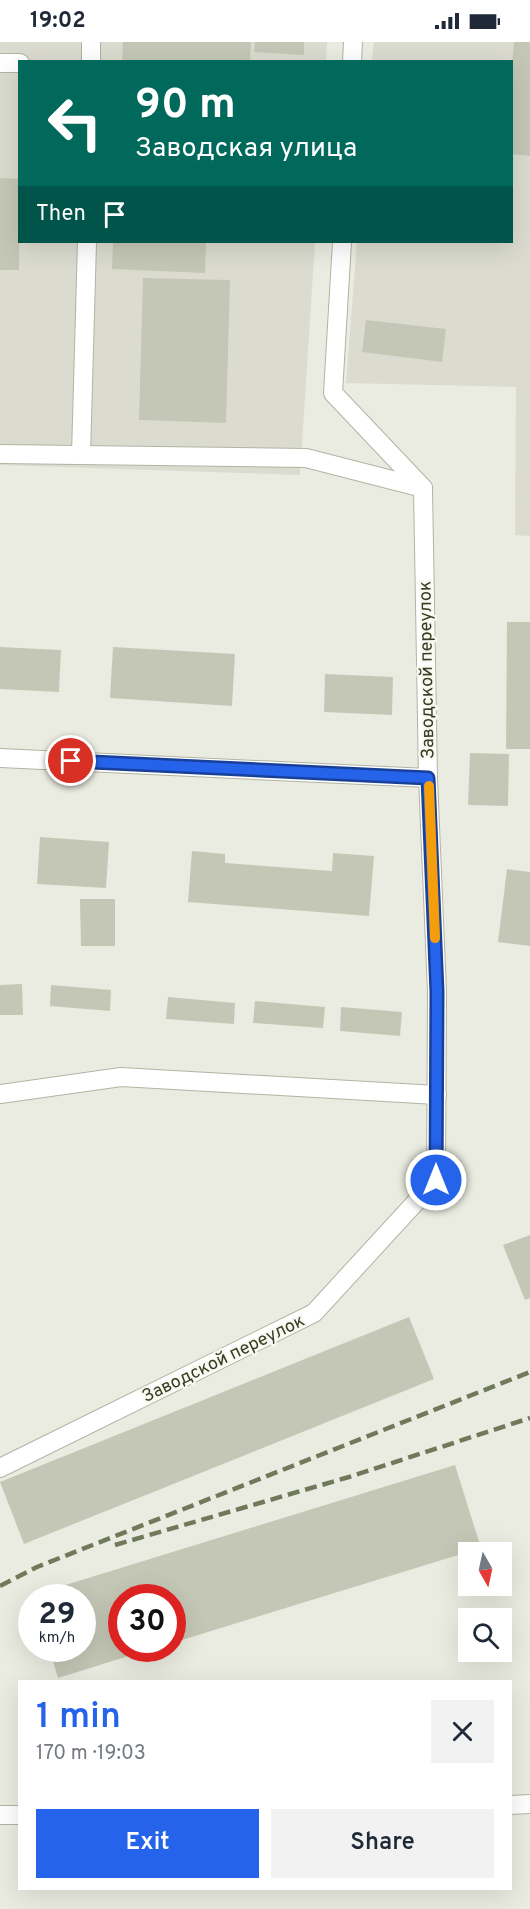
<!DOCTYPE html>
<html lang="en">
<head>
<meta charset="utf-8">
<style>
	:root { --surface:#fff; --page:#f2f2f3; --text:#1f2937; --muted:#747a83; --accent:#2563eb }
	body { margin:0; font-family:Overpass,sans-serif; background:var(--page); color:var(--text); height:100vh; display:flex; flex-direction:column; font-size:22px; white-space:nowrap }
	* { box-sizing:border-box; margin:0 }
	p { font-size:20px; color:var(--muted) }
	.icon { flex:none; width:33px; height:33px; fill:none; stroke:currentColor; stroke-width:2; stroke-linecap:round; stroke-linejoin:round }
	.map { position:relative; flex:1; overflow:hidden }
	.details { position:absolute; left:18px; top:1638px; width:494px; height:210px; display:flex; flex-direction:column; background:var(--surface); border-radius:0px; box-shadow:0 6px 24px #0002 }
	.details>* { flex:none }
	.guide { position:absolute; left:18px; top:18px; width:495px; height:183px; border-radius:0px; box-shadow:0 6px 24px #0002; background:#00695c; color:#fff; overflow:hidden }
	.needle { width:39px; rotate:171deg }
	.tools { position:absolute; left:458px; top:1500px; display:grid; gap:12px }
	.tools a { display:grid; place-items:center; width:54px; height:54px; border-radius:0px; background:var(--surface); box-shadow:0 6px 24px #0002; font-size:30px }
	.speed { position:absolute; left:18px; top:1542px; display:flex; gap:12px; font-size:30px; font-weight:700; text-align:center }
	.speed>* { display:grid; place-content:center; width:78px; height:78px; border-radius:50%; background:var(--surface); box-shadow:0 6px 24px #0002; line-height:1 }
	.speed small { font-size:15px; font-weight:400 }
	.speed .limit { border:9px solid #d22; background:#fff; color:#111 }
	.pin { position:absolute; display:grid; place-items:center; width:51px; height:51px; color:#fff; margin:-26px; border:3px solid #fff; border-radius:50%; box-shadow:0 2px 6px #0007 }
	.me { position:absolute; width:66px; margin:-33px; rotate:0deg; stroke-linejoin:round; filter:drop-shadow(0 0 4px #0008) }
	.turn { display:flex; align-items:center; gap:21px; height:126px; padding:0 18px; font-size:27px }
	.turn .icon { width:78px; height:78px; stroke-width:2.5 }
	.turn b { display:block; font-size:42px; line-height:51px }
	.then { display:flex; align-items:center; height:57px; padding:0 18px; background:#0003; gap:12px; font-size:22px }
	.round { display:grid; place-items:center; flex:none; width:63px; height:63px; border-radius:0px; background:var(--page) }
	.summary { display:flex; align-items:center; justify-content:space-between; height:102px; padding:0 18px }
	h1 { font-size:36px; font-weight:600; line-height:45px; color:var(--accent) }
	.action { display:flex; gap:12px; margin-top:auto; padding:12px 18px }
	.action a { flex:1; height:69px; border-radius:0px; background:var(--accent); color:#fff; font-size:24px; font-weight:600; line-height:69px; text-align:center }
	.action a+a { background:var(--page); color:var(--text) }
	.status { display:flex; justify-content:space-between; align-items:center; height:42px; padding:0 30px; background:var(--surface); direction:ltr }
	.status svg { height:16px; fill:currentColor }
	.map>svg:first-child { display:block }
	.built { fill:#dbdccf }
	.building { fill:#c5c7b6 }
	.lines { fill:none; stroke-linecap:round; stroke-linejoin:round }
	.minor-casing { stroke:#b1b4a3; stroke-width:20 }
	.minor { stroke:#fff; stroke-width:18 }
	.rail { stroke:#707a5b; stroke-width:4.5; stroke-dasharray:12 6; stroke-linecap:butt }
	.route-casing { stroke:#184099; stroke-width:15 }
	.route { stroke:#2563eb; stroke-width:10 }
	.slow { stroke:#f59e0b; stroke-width:10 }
	.labels { text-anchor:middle; stroke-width:4.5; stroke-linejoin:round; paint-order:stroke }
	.street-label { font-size:18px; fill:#353e20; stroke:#f8f9f2 }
</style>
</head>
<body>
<div class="status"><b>19:02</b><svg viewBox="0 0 49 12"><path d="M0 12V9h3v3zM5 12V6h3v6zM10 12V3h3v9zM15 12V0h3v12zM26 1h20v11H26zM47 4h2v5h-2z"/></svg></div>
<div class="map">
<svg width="530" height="1867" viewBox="0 0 530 1867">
	<rect width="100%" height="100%" fill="#ebece1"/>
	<g class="built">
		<path d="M0,0H327L326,19L20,20V200H315L300,433L0,423Z"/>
		<path d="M374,0H530V494L515,493L516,345L346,341L357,200H512V20L372,19Z"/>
	</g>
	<g class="building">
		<path d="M123,0H251L250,20H122Z"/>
		<path d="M255,0H304V13L254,10Z"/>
		<path d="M514,0H530V114L512,112V22Z"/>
		<path d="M0,136L20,137L19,228H0Z"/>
		<path d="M113,200H206L205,231L112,227Z"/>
		<path d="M143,236L230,238L226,381L139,378Z"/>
		<path d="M366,278L446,287L442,320L362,310Z"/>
		<path d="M507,580H530V707H506Z"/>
		<path d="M0,605L61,608L59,650L0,647Z"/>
		<path d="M113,605L235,612L232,664L110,656Z"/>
		<path d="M325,632L393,635L392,673L324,670Z"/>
		<path d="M470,711L509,712L508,764L468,763Z"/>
		<path d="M40,795L109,800L106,846L37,842Z"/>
		<path d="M192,809L225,812V821L332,829L333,811L374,814L369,874L188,860Z"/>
		<path d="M507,827L530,830V904L498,900Z"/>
		<path d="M80,857H115V904H81Z"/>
		<path d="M22,942L23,973H0V943Z"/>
		<path d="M51,943L111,948L110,969L50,964Z"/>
		<path d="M168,955L235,961L234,982L166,977Z"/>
		<path d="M255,959L325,965L323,986L253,981Z"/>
		<path d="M341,965L402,970L400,994L340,989Z"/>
		<path d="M530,1193V1256L525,1258L503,1203Z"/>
		<path d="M409,1275L434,1337L24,1502L0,1440Z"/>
		<path d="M455,1423L481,1506L172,1601V1556H122V1606L151,1607L58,1636L49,1606H82V1556H33V1553Z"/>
	</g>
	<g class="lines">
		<defs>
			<g id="minor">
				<path d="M91,0V20"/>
				<path d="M352,20L353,0"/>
				<path d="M0,21H20"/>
				<path d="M0,412L306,416L423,446"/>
				<path d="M81,413L87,200"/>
				<path d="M0,716L428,736"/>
				<path d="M0,1052L121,1035L437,1053"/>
				<path d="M0,1426L314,1271L436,1138L437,950L428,736L423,446L333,351L342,200"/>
				<path d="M510,1763L530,1762"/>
				<path d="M0,1773H20"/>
			</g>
		</defs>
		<use href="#minor" class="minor-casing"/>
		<use href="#minor" class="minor"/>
		<g class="rail">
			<path d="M115,1503L349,1435L530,1376"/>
			<path d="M0,1544L37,1525L530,1330"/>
		</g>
	</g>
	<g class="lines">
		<defs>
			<path id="route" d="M71,719L428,736L437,950L436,1138"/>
		</defs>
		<use href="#route" class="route-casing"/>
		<use href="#route" class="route"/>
		<path class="slow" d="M429,744L435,896"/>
	</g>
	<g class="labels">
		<g class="street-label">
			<text transform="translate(426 628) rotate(-91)" y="6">Заводской переулок</text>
			<text transform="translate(223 1316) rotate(-26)" y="6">Заводской переулок</text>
		</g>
	</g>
</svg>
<div class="tools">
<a><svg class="needle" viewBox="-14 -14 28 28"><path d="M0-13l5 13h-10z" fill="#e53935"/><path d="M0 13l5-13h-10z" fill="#747a83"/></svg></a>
<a><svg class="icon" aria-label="search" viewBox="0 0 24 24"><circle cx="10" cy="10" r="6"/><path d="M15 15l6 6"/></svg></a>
</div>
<div class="speed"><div>29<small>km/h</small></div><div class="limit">30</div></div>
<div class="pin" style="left:71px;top:719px;background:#d93025"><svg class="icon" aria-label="arrive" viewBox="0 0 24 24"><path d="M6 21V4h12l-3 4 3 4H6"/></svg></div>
<svg class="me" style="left:436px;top:1138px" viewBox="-20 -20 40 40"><circle r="17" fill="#2563eb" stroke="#fff" stroke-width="3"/><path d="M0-11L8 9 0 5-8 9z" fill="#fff"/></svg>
<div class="guide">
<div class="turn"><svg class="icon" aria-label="left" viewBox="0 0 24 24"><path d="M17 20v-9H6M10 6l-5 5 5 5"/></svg><div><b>90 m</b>Заводская улица</div></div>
<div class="then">Then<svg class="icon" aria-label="arrive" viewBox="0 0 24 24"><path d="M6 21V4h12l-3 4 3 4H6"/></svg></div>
</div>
<section class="details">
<div class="summary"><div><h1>1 min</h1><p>170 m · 19:03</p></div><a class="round"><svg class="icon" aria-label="close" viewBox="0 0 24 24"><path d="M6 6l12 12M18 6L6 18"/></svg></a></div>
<div class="action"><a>Exit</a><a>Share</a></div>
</section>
</div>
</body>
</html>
